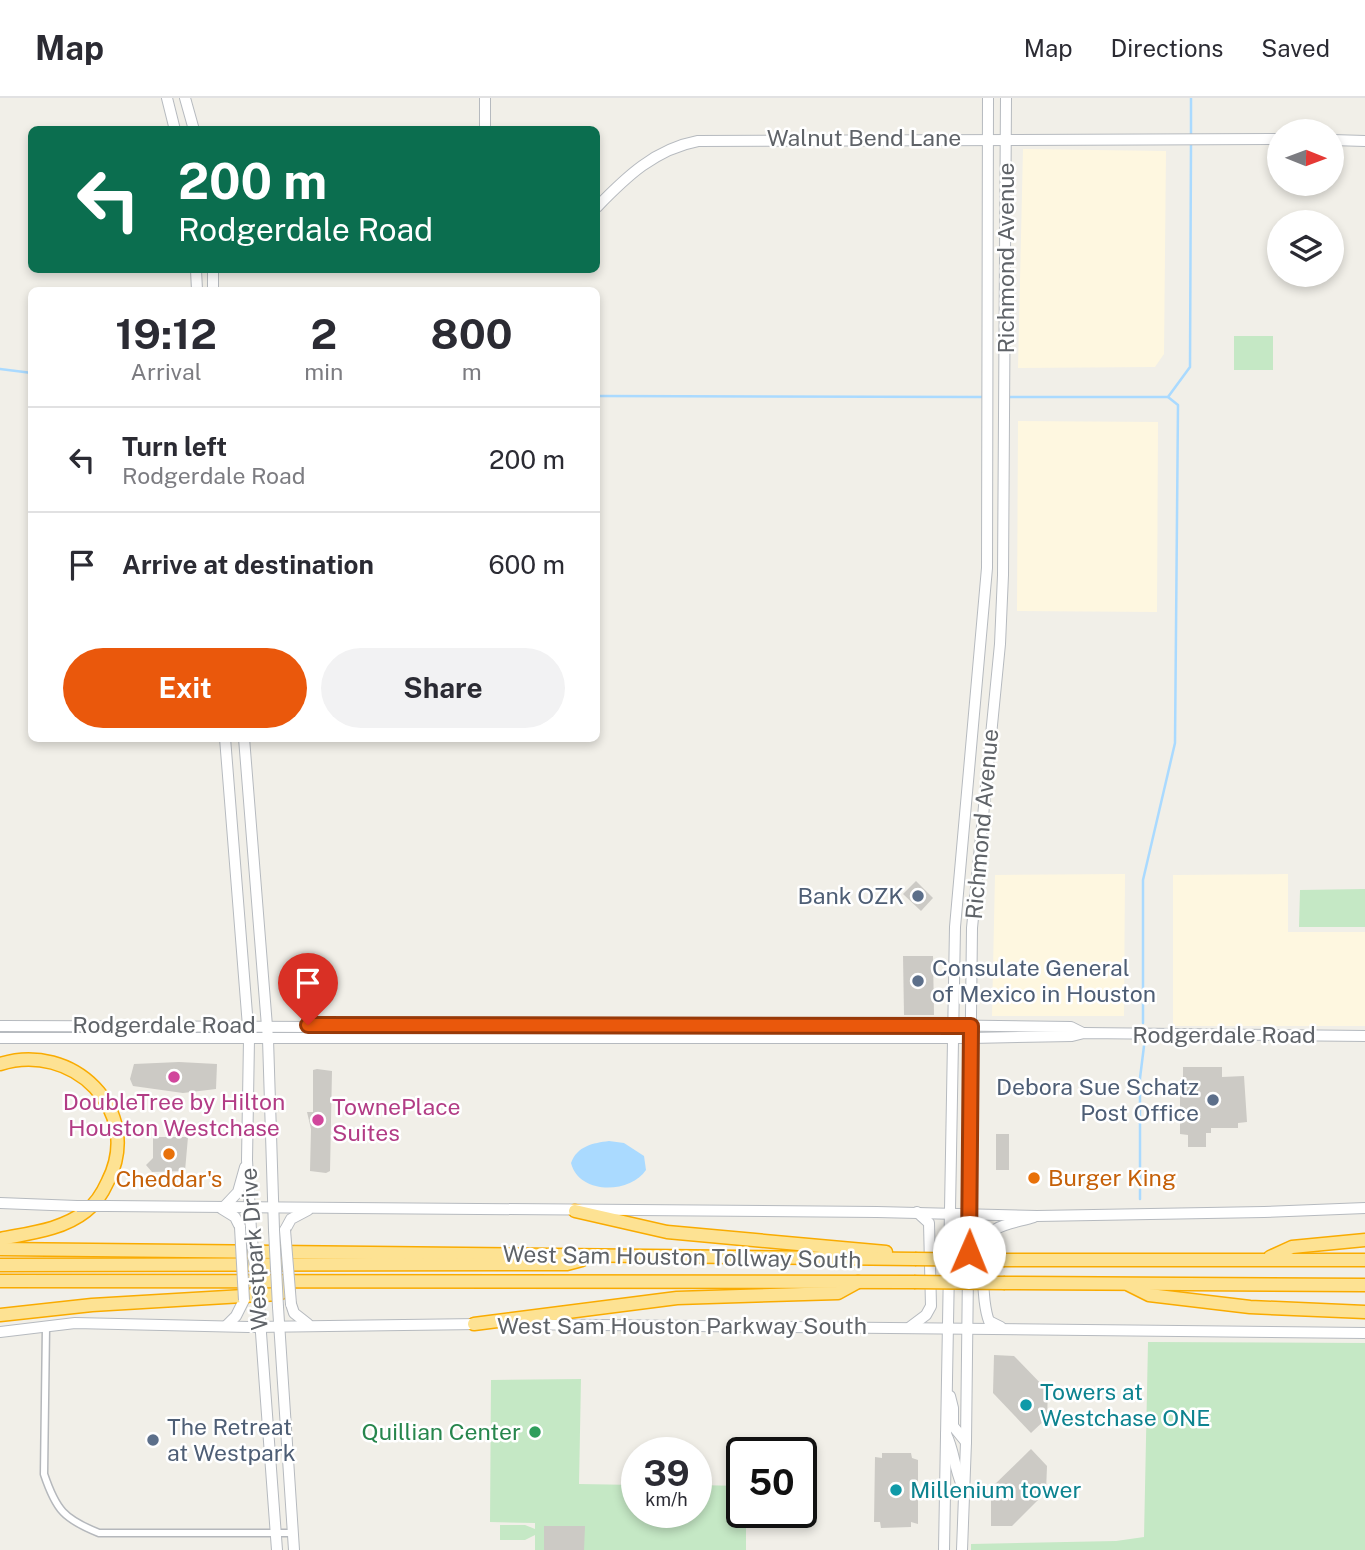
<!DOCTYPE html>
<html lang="en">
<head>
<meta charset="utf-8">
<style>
	:root { --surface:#fff; --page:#f2f2f3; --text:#2b2b33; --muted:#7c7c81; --line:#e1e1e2; --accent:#ea580c }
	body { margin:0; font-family:"Public Sans",sans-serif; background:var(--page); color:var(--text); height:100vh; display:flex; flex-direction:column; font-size:26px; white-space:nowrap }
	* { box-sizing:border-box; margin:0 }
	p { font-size:23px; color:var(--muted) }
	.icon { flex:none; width:38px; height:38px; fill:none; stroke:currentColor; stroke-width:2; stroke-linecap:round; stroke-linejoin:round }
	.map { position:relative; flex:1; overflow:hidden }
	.details { position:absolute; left:28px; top:189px; width:572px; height:455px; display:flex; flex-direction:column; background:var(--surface); border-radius:10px; box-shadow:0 4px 10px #0003 }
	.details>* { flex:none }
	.guide { position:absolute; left:28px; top:28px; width:572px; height:147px; border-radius:10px; box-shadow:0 4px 10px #0003; background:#0b6e4f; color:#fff; overflow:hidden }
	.needle { width:46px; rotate:91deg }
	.controls { position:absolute; left:1267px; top:21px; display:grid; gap:14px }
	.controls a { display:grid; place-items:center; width:77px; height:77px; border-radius:50%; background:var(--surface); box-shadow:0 4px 10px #0003; font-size:35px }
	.speed { position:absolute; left:621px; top:1339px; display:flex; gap:14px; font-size:35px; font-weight:700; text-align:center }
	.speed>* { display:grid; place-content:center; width:91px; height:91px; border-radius:50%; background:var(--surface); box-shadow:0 4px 10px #0003; line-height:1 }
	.speed small { font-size:18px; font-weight:400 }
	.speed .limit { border:4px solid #111; border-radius:10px; background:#fff; color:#111 }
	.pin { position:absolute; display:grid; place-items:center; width:60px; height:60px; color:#fff; margin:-72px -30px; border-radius:50% 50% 50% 0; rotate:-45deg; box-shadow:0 0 7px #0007 }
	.pin .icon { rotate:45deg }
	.me { position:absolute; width:77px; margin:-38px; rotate:1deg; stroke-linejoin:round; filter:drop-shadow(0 0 5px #0008) }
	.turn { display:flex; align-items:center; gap:24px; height:147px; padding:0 35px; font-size:32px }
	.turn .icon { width:91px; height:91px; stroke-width:2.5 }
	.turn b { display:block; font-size:49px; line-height:60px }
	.eta { display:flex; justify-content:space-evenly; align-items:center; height:119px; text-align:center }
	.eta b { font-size:42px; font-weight:700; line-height:49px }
	.button { display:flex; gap:14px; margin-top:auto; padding:14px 35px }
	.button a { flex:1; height:80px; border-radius:42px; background:var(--accent); color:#fff; font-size:28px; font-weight:700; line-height:80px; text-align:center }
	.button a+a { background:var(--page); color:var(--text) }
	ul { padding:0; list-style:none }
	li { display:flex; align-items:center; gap:21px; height:105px; padding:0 35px; border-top:2px solid var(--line) }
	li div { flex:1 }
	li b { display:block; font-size:26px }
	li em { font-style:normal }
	header { display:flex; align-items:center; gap:42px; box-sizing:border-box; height:98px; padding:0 35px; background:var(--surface); border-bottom:2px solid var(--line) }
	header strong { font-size:33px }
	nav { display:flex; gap:38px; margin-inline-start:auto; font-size:24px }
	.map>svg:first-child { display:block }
	.commercial { fill:#fef7e0 }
	.green { fill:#c5e8c5 }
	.water { fill:#aadaff }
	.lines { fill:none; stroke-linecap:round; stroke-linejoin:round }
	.stream { stroke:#aadaff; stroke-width:2.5 }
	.building { fill:#cccac5 }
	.street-casing { stroke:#b5b8bc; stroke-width:9 }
	.secondary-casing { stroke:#b6babf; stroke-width:12 }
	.highway-casing { stroke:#f9ab00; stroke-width:15 }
	.street { stroke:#fff; stroke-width:6 }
	.secondary { stroke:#fff; stroke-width:10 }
	.highway { stroke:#fde293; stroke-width:12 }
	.secondary-bridge-casing { stroke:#b6babf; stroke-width:12; stroke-linecap:butt }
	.highway-bridge-casing { stroke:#f9ab00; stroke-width:15; stroke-linecap:butt }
	.secondary-bridge { stroke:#fff; stroke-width:10 }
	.highway-bridge { stroke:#fde293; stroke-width:12 }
	.route-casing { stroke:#983908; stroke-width:18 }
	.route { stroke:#ea580c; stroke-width:12 }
	.service-dot { fill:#5c6f8a; stroke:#fff; stroke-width:2.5 }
	.hotel-dot { fill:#d1479c; stroke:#fff; stroke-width:2.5 }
	.food-dot { fill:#e8710a; stroke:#fff; stroke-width:2.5 }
	.culture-dot { fill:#0f9aa8; stroke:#fff; stroke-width:2.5 }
	.leisure-dot { fill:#2e9e5b; stroke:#fff; stroke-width:2.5 }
	.labels { text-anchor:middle; stroke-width:5; stroke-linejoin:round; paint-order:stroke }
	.street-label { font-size:23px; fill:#5f6368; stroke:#fff }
	.service-label { font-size:23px; fill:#4e5e75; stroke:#fff; text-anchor:end }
	.hotel-label { font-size:23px; fill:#b23c85; stroke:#fff }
	.food-label { font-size:23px; fill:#c56008; stroke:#fff; text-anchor:start }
	.culture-label { font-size:23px; fill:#0d838f; stroke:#fff; text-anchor:start }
	.leisure-label { font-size:23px; fill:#27864d; stroke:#fff; text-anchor:end }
</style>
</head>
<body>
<header>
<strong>Map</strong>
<nav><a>Map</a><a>Directions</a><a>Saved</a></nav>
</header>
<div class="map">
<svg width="1365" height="1452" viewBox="0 0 1365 1452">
	<rect width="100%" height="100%" fill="#f1efe8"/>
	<g class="commercial">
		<path d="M1023,51L1166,53L1164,256L1155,269L1018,270Z"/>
		<path d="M1018,323L1158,324L1157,514L1017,513Z"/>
		<path d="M1125,776L1124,918H992L995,777Z"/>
		<path d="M1288,776V834H1365V928H1173V777Z"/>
	</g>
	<g class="green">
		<rect x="1234" y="238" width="39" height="34"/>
		<path d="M1365,791V829H1299L1300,792Z"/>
		<path d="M1148,1244L1365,1245V1452H971V1446L1116,1443L1144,1439Z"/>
		<path d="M581,1281L579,1386L637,1387V1414H696L697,1387L742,1388V1414H746V1452H535V1437L525,1442H500V1427H525L535,1431V1425L490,1424L491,1282Z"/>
	</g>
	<path class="water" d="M609,1043L624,1045L644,1058L646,1072C630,1096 579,1097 571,1065C577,1048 593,1045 609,1043Z"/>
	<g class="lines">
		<g class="stream">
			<path d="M1191,37V0"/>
			<path d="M0,271L32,275"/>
			<path d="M597,298L983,299"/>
			<path d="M1008,299H1168L1178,307L1175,645L1143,782V925"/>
			<path d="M1168,299L1190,269L1191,44"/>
			<path d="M1140,1101V980L1144,948"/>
		</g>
	</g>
	<g class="building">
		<path d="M916,783L933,800L921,813L903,796Z"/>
		<path d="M903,858H933L934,917H904Z"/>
		<path d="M179,964L217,966L216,991L183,995L133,988L130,981L134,966Z"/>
		<path d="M1183,969H1222V979L1244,978L1247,1024L1238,1025V1030H1211V1035H1206V1049H1188V1037L1180,1036V980H1183Z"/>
		<path d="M317,971L332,973L330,1073L326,1075L310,1073L311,1031L307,1014H313V972Z"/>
		<rect x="996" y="1036" width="13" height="36"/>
		<path d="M153,1039H188L185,1073L152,1074L146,1067L153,1060Z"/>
		<path d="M994,1257L1014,1258L1048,1293L1047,1320L1031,1335L993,1295Z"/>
		<path d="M1031,1351L1047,1368L1046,1394L1012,1428H991V1390Z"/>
		<path d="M882,1355H911L912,1360L918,1362V1426L911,1424V1429L881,1430L880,1424H874L875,1359L882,1360Z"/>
		<path d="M544,1428H585L584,1452H544Z"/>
	</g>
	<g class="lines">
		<defs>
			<path id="street" d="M46,1229L44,1376C56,1412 64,1421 99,1435H293"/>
			<g id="secondary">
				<path d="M167,0L175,32"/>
				<path d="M185,0L194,32"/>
				<path d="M485,32V0"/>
				<path d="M1332,42L1365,43"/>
				<path d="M597,109C626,79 655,51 698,43L1279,41"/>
				<path d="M196,172L197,192"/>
				<path d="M213,172V192"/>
				<path d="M225,640L249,941L247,1062L251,1132"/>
				<path d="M244,640L268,941L274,1132"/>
				<path d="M0,928L625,930L846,926L1071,929L1083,935"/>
				<path d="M0,940H971L1072,938L1084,935L1365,938"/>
				<path d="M0,1105L77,1108"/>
				<path d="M107,1108L877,1114L1037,1118L1264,1114L1365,1110"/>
				<path d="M240,1129L235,1119L222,1111L238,1094L245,1069"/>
				<path d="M285,1132L291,1121L308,1112"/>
				<path d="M291,1206L294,1215L308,1226"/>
				<path d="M259,1208L277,1452"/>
				<path d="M278,1209L294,1452"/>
				<path d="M508,1226L1365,1235"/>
				<path d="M226,1228L236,1218L244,1202"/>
				<path d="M910,1229L926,1217L931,1208L929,1125L917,1114"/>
				<path d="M1001,1229L989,1223C982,1206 978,1142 996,1131C1006,1125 1022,1123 1034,1119"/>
				<path d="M0,1234L75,1225L248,1229L479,1226"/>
				<path d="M950,1298L953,1310V1328L966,1344"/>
				<path d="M946,1336C954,1352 954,1368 961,1385"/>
				<path d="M944,1452L955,829L987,470L988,0"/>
				<path d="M962,1452L966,1344L972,830L1000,546L1003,477L1006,0"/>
			</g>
			<g id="highway">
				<path d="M0,966C72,943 144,1012 108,1083C103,1094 96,1106 86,1113C62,1132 30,1135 0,1141"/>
				<path d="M575,1113L667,1134L886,1154"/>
				<path d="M0,1151L915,1161"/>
				<path d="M1270,1159L1292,1149L1365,1142"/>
				<path d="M1005,1162H1365"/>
				<path d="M0,1167L567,1166L582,1162"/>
				<path d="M0,1183L914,1184"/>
				<path d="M1005,1185L1365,1187"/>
				<path d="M1129,1187L1149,1197L1250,1209L1365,1214"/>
				<path d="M0,1217L92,1207L279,1196L288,1191"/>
				<path d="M474,1226L677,1200L838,1195L858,1184"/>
			</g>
		</defs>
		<use href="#street" class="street-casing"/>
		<use href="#secondary" class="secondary-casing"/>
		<use href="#highway" class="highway-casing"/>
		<use href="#street" class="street"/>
		<use href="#secondary" class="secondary"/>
		<use href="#highway" class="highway"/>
		<defs>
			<g id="secondary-bridge">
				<path d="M77,1108H107"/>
				<path d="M240,1129L244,1202"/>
				<path d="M251,1132L259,1208"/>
				<path d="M274,1132L278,1209"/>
				<path d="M285,1132L291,1206"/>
			</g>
			<g id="highway-bridge">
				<path d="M915,1161L1005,1162"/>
				<path d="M914,1184L1005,1185"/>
			</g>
		</defs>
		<use href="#secondary-bridge" class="secondary-bridge-casing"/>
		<use href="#highway-bridge" class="highway-bridge-casing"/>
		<use href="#secondary-bridge" class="secondary-bridge"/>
		<use href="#highway-bridge" class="highway-bridge"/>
	</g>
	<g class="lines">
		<defs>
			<path id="route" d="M308,927L971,928L969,1154"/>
		</defs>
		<use href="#route" class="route-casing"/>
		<use href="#route" class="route"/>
	</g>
	<g class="service-dot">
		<circle cx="918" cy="798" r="7"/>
		<circle cx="918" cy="883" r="7"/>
		<circle cx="1213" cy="1002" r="7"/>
		<circle cx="153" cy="1342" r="7"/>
	</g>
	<g class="hotel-dot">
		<circle cx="174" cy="979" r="7"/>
		<circle cx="318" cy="1022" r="7"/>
	</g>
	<g class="food-dot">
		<circle cx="169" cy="1056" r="7"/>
		<circle cx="1034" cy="1080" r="7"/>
	</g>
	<g class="culture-dot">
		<circle cx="1026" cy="1307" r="7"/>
		<circle cx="896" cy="1392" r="7"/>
	</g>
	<circle class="leisure-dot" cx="535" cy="1334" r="7"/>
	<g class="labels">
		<g class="street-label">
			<text x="864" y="48">Walnut Bend Lane</text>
			<text transform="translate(1006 160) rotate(-90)" y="8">Richmond Avenue</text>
			<text transform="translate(982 726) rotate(-85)" y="8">Richmond Avenue</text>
			<text x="164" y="935">Rodgerdale Road</text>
			<text x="1224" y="945">Rodgerdale Road</text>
			<text transform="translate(254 1151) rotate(-94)" y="8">Westpark Drive</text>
			<text transform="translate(682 1159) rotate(1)" y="8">West Sam Houston Tollway South</text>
			<text x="682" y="1236">West Sam Houston Parkway South</text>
		</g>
		<g class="service-label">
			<text x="904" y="806">Bank OZK</text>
			<text x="932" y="878" text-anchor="start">Consulate General<tspan x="932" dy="26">of Mexico in Houston</tspan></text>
			<text x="1199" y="997">Debora Sue Schatz<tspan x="1199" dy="26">Post Office</tspan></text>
			<text x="167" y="1337" text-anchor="start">The Retreat<tspan x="167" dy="26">at Westpark</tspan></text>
		</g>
		<g class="hotel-label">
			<text x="174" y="1012">DoubleTree by Hilton<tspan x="174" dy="26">Houston Westchase</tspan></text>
			<text x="332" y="1017" text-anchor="start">TownePlace<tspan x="332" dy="26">Suites</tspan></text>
		</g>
		<g class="food-label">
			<text x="1048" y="1088">Burger King</text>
			<text x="169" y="1089" text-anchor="middle">Cheddar's</text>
		</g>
		<g class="culture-label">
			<text x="1040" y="1302">Towers at<tspan x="1040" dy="26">Westchase ONE</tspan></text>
			<text x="910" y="1400">Millenium tower</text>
		</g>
		<g class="leisure-label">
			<text x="521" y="1342">Quillian Center</text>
		</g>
	</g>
</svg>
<div class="controls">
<a><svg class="needle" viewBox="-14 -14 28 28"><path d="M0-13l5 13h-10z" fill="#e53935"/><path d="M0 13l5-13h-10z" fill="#7c7c81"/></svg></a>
<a><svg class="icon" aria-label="layers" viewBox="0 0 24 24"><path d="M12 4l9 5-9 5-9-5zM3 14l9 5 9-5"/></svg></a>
</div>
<div class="speed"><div>39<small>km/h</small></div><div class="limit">50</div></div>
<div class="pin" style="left:308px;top:927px;background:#d93025"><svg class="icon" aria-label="arrive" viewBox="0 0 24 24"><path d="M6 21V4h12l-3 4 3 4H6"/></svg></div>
<svg class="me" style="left:969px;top:1154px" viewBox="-20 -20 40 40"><circle r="19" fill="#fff"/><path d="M0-13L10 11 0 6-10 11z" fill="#ea580c"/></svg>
<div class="guide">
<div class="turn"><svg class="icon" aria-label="left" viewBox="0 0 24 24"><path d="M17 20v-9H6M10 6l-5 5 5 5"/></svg><div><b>200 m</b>Rodgerdale Road</div></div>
</div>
<section class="details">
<div class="eta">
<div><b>19:12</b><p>Arrival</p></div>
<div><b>2</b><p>min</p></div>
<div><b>800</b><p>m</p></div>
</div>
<ul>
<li><svg class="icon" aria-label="left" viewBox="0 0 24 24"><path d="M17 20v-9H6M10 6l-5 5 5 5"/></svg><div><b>Turn left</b><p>Rodgerdale Road</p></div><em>200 m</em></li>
<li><svg class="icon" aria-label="arrive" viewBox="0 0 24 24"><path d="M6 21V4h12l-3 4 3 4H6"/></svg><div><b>Arrive at destination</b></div><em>600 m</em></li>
</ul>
<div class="button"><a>Exit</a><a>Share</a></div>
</section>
</div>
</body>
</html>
